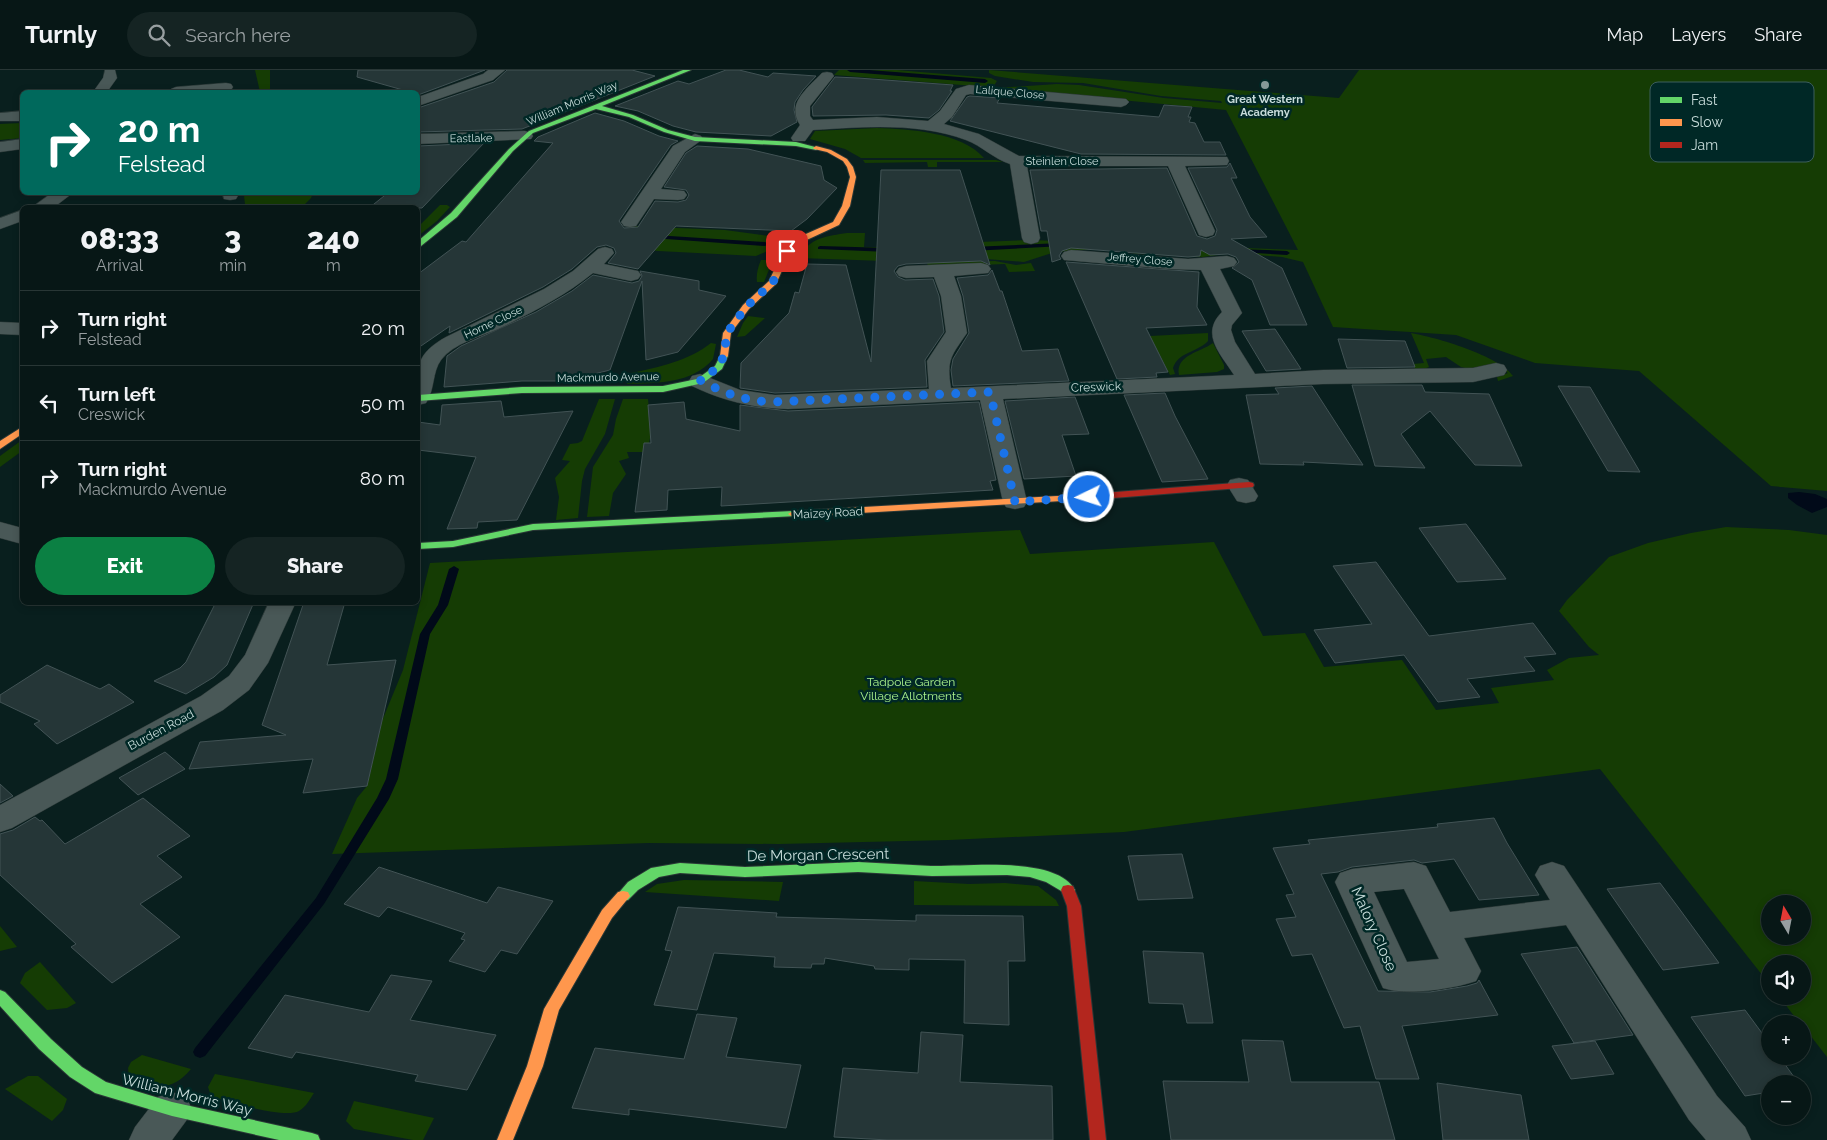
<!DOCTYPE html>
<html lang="en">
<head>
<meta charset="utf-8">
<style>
	:root { --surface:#071716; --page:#152423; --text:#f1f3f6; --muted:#989fa1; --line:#283635; --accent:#0b8043 }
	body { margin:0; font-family:Raleway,sans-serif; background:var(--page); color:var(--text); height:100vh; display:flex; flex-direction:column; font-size:19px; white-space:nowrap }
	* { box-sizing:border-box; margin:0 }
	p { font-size:16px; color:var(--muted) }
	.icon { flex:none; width:28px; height:28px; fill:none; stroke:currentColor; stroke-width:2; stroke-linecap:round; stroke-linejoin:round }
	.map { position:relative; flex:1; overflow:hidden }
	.details { position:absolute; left:20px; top:135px; width:400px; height:400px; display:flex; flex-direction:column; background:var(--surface); border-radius:8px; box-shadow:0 2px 8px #0003,0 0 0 1px var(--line) }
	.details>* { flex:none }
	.banner { position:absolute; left:20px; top:20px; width:400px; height:105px; border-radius:8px; box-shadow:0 2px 8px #0003,0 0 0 1px var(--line); background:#00695c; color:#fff; overflow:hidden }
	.needle { width:32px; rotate:350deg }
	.controls { position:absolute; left:1761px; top:825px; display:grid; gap:10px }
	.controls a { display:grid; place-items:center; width:50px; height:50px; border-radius:50%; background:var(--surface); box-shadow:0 2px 8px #0003,0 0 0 1px var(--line); font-size:25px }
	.pin { position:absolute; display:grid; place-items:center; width:42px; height:42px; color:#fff; margin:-21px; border-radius:10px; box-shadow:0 2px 8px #0006 }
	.me { position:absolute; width:55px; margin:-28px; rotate:266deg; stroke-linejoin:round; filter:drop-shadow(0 0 4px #0008) }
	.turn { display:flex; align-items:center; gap:18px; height:105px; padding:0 15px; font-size:22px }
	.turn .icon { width:65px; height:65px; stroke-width:2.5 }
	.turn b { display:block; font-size:35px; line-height:42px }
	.eta { display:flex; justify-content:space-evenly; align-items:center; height:85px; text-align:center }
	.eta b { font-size:30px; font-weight:800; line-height:35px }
	.button { display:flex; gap:10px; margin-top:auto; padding:10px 15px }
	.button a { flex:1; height:58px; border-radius:30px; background:var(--accent); color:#fff; font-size:20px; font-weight:800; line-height:58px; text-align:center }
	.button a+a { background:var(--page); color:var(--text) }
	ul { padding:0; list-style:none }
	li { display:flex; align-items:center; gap:15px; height:75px; padding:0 15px; border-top:1px solid var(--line) }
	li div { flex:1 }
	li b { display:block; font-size:19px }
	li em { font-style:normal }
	header { display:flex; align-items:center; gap:30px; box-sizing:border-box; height:70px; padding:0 25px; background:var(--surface); border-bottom:1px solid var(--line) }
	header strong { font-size:24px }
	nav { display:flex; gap:28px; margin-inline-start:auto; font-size:18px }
	.search { width:350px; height:45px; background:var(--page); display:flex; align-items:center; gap:12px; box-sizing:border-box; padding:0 18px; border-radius:28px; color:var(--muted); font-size:19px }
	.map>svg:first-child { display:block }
	.green { fill:#153c04; fill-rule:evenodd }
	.water { fill:#010a19 }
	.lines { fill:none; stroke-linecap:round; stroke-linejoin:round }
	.stream { fill:#010a19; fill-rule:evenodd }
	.building { fill:#253637; stroke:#425355 }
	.street-casing { stroke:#2a3736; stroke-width:1 }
	.fast-casing { stroke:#2a3736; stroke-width:2 }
	.slow-casing { stroke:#2a3736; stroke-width:2 }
	.jam-casing { stroke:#2a3736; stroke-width:2 }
	.street { fill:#495857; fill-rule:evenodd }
	.fast { fill:#63d668; fill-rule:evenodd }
	.slow { fill:#ff974d; fill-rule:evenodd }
	.jam { fill:#b3261e; fill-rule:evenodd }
	.route { stroke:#1a73e8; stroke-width:9; stroke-dasharray:0 16.2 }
	.poi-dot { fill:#849a98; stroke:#002826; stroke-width:2 }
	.labels { text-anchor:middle; stroke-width:5; stroke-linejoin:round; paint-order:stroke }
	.far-street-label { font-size:11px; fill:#c7dcda; stroke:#002826 }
	.far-poi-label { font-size:11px; font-weight:bold; fill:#c7dcda; stroke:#002826 }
	.street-label { font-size:12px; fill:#c7dcda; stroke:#002826 }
	.park-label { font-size:12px; fill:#aaf28c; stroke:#002826 }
	.near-street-label { font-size:15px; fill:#c7dcda; stroke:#002826 }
	.key { fill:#002826; stroke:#3c5e5c; stroke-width:1 }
	.key-label { font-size:14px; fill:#c7dcda }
</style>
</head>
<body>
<header>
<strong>Turnly</strong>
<div class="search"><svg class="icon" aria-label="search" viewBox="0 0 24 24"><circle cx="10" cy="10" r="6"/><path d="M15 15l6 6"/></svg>Search here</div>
<nav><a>Map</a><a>Layers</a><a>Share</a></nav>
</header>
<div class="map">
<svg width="1827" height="1070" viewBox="0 0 1827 1070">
	<rect width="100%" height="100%" fill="#091f1e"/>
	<g class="green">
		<path d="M255,0H270V22H260Z"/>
		<path d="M839,0H897L991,8L997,11L993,17H988L834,5Z"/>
		<path d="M989,0L1339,28L1359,0H1827V421L1771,416L1639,301L1535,293L1456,265L1333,257L1303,192L1282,187L1232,183L1203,187L1140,184L1098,179L1055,182L1024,192L986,189L978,172L1030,170L1298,180L1226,40L996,18L1057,14L1079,15L1164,28L1222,33L1221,31L1161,26L1083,13L1033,12L995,6L989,3Z"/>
		<path d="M22,53V68L0,70V54Z"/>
		<path d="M877,58C908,59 962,62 984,88H861L845,79L810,69L815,61Z"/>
		<path d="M863,90H996L1003,92H937V97H928L927,92L865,93Z"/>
		<path d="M246,123V122L313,123L311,128L302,137H240L245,134L244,126Z"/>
		<path d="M440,135H447L450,137L437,151L418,166V157Z"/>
		<path d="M630,156L725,160L784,168L779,171L772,179L756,186L658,181L611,175Z"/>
		<path d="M847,163H865L864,177H894L884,191L799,188C808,168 827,166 847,163Z"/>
		<path d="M761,190H773L764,212H757C756,204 758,197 761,190Z"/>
		<path d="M995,191L1016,195L1031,193L1035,201L1009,202L1005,194L928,197L927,192Z"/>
		<path d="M748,246L765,248L745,266L737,267L743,253Z"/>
		<path d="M1208,263V271C1198,282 1178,282 1173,298L1175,304L1170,305L1150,266Z"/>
		<path d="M1411,263C1435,267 1500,286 1513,306L1498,311L1497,307L1508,303L1495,295L1469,299L1461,297L1446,287L1426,289L1429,297L1416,302L1413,294L1424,293Z"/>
		<path d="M711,273L716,274L713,289C692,314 656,313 627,314L631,303C657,298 690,290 711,273Z"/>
		<path d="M1213,273L1224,295V299L1217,302L1179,305C1175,285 1201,282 1213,273Z"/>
		<path d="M599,329H615L605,364L585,399L582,411L578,448L556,450L559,427L555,408L570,391L562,390L570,374L578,373L582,371Z"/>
		<path d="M623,329H648L651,363L649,373L644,374L643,382H627L629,388L619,391L626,404L613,423L609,446L587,447L593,397L613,365L616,349Z"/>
		<path d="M22,370V381L0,397V386Z"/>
		<path d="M1726,457L1789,460L1827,465V987L1803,956L1802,954H1800L1779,926H1802V894H1770V915L1600,699L1124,762L949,770L779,774L648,773L332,784L357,728L367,716L382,651L403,600L430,493L1020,460L1030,484L1214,472L1263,566L1305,563L1324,597L1402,590L1436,640L1499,633L1491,618L1554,610L1547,600L1569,588L1599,585L1589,577L1559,541L1567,530L1609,487L1648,473L1691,463ZM1770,834H1802V866H1770Z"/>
		<path d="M684,810L783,812L779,831L645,822L657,814Z"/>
		<path d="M914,811L969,814L1005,813L1038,816L1056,830L1059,836L914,835Z"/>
		<path d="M0,856L17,877L0,881Z"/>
		<path d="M40,892L76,933L67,938L47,940L20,913L25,903Z"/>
		<path d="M142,985L191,999C171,1023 155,1017 129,1007L128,998L131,992Z"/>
		<path d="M215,1004L314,1023C310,1029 306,1037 299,1041C285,1049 227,1032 211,1026L208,1017Z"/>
		<path d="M28,1006H38L67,1029L63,1040L52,1051L5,1019Z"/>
		<path d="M354,1031L434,1048L423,1070H413L354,1059L346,1051Z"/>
	</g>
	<path class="water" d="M1799,422L1815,424L1827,429V437L1812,443L1797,435L1788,428V423Z"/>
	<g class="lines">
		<g class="stream">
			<path d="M847,0H869L985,9L988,11L985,13L850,2Z"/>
			<path d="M654,165L765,172L768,174L765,176L652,168V166Z"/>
			<path d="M1061,173L1063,174V176L971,181L968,179L971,177Z"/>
			<path d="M820,176L889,178L892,180L889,182L818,179V177Z"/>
			<path d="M1240,179L1287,181L1290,183L1287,185L1238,182L1237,181Z"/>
			<path d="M454,496L459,499L448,535L430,564L398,709L389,729L324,834L205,986L200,988L195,986L193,982L195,978L316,828L377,728L386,709L420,564L438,535L449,499Z"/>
		</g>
	</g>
	<g class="building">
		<path d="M358,0H485L418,25V22H410L357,7Z"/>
		<path d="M507,0H632L655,6L522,59L418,62V38L494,12Z"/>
		<path d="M726,0H739L768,7L773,3L816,6L803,20L795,32L794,40L797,52L771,66L696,62L673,56L638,41L615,36L678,11L689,14Z"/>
		<path d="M835,7L858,8L953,15L950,21H952L939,40L929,48L886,45L813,46L812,37Z"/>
		<path d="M970,26L1000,28L997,33L1159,47L1164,35L1192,37L1188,47H1191L1189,52L1195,53L1204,72H1220L1226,85L1081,84L950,51L967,27Z"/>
		<path d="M595,43L624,51L659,66L678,71L671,75L619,151L624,158L638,157L655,131L678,132L686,130L689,125L686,120L664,117L686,83L697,76L748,79L821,96L824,110L837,118L807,149L791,161L676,156L638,199L608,193L616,183L614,178L606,175L597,177L572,199L543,217L449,263L450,256L418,278V204L462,171L466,172L553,73L534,71L538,67Z"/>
		<path d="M484,73L422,138H369L389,122H418V76Z"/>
		<path d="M1230,93L1237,108H1231L1250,147L1267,167L1231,169L1282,198L1307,255H1270L1252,210L1232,198L1239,192L1236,187L1228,184L1210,185L1201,180L1200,186L1188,187L1071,178L1062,181L1059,186L1061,189L1052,192L1047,161H1041L1030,100L1167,98L1197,166L1207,169L1215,166L1217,160L1188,98L1227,97Z"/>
		<path d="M881,100H960L990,195L981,191L906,194L898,196L894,201L898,207L905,210L933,209L939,226L944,262L925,290L927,317L775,323L740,318L741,293L789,243L795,222L799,223L807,194L846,195L871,292Z"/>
		<path d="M1066,192L1199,202L1197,237L1207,255L1146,258L1168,302L1156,303L1157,307L1117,309Z"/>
		<path d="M992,200L1000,221H1002L1022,281L1058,279L1069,311L953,316L951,300L953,289L969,263L963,226L957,208L988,205Z"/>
		<path d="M640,201L699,211V220L726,226L678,282L646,290L642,211L610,300L566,311H522L444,317L447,286L461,276L536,242L572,221L593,205L632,213L639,211L642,206Z"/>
		<path d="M1275,259L1301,299L1266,301L1242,261Z"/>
		<path d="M1338,269L1405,271L1415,297L1347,298Z"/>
		<path d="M1352,315H1422L1425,322L1489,324L1522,396L1475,395L1430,341L1401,364L1425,398L1375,396Z"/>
		<path d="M1312,316L1363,395L1303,392L1304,395L1260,394L1246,325L1279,324L1275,318Z"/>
		<path d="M1558,316L1590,317L1640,402L1608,401Z"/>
		<path d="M1165,323L1175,346L1208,409L1162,412L1124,325Z"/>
		<path d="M1075,327L1089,364L1062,365L1076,406L1024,409L1005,331Z"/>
		<path d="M501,331L504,347L573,341L517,450L478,452L477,458L447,459L476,387L418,380V352L440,355L442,335Z"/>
		<path d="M684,332L686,349L740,361V335L788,341L979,332L996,410L990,411L993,420L721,436L722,417L668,420L667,440L635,442L644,373H651L648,335Z"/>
		<path d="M1466,454L1483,477L1506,509L1457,512L1419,458Z"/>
		<path d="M1376,492L1429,566L1533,553L1556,584L1524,587L1535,601L1467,609L1480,627L1438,632L1404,585L1335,593L1314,560L1372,554L1333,496Z"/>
		<path d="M216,532H254L227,595L214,607L186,624L154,611L180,598L186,592Z"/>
		<path d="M304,532H345L327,595L396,590L367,716L303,723L313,689L189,699L200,672L286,665L262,655Z"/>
		<path d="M47,595L100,619L109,614L134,632L57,674L34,654L40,651L0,632V625Z"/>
		<path d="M165,682L185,699L138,725L119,708Z"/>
		<path d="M0,714L13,726L0,733Z"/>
		<path d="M143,728L190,766L157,786L182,807L140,834L180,867L112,913L71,877L76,874L0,805V764L13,760L35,747L40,751L42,750L65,774Z"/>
		<path d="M1494,748L1507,773L1539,825L1479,830L1454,789L1422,793L1414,790L1352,797L1338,802L1321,804L1378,921L1430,922L1467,916L1477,913L1479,910L1498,945L1402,956L1419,1009H1376L1360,956L1344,958L1312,884L1292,886L1276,849L1296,847L1286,825L1294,824L1273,778L1310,774L1308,770L1438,757L1437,754Z"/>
		<path d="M1182,784L1193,828L1138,830L1128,786Z"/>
		<path d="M379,797L487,833L498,817L553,831L517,884L501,880L485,902L449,891L465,870L461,869L465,863L388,837L379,847L344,834Z"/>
		<path d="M1660,813L1678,837L1719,893L1663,900L1607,819Z"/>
		<path d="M678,837L777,843L776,847L916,851V845L1023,846L1025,891H1008L1009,955L964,953L965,890L909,889V900L875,899L874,896L825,888L824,894H812L811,898L774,897L775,887L714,883L697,940L654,935L672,881L665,880Z"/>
		<path d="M1577,877L1621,946L1633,965L1574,973L1521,884Z"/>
		<path d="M1143,881L1203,883L1213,953H1187L1183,934L1149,933Z"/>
		<path d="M391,905L432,911L410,950L496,965L467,1020L415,1011L418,1005L296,982L292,988L248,978L285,925L369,942Z"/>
		<path d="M1745,940L1770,974V986H1779L1799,1014H1770V1022L1745,1026L1691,947Z"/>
		<path d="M697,944L737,948L726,987L801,995L786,1058L629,1039V1045L572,1038L595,978L684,989Z"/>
		<path d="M921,962L963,965L960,1012L1052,1016L1053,1070H888L834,1067L843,998L918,1003Z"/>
		<path d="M1242,970L1283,971L1291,1012H1379L1395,1070H1171L1163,1011L1249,1012Z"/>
		<path d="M1595,971L1614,1004L1571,1009L1552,976Z"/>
		<path d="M1437,1013L1521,1025L1529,1070H1443Z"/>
	</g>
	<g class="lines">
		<defs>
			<g id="street">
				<path d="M105,0H115L117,8L107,22H93L103,8Z"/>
				<path d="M488,0H505L493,10L418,36V27L483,4Z"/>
				<path d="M827,2L832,3L834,6L810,36V46L813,50L877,47L928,51L940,41L956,19L969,15L1126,29L1129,32L1126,35L1121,37L970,24L966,25L952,47L944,54L979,64L1019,86L1227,87L1229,91L1227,95L1185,96L1215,161L1213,165L1206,167L1199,165L1168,96H1027L1040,168L1038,172L1031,174L1024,172L1022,168L1010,94C994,89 982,76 966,70C918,52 863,57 813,60L805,71H793L791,68L800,55C786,33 807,19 822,3Z"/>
				<path d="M226,13L231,14L233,17L231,20L216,22H168L171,19L176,17Z"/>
				<path d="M22,41V51H0V43Z"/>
				<path d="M525,61L531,63L533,66L531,69L418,74V64Z"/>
				<path d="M695,64L701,66L703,69L685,82L661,119L684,121L687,125L684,129L678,130L654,129L636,156L630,157L624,156L621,152L673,76Z"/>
				<path d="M22,69V79L0,82V72Z"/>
				<path d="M53,122H74L53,138H31Z"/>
				<path d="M222,122H240L236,129L230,130L224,129Z"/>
				<path d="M22,140V151L0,159V148Z"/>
				<path d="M605,177L612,179L614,183L604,194L638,201L641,205L638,209L631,211L593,203C565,226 531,243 498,259C480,267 454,273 441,290C432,302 435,320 426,333L418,335C418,300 412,286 446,267L544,219L573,201L598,179Z"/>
				<path d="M1071,180L1188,189L1227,186L1234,188L1237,192L1234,196L1220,199L1242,243L1232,255L1231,260L1235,272L1255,304L1323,300L1473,298L1496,293L1504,295L1507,300L1504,305L1473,312L1323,314L1003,329L1027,432L1024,437L1015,439L1006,437L1003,432L980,330L788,339C753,338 723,331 692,316L689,311L692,306L700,304L740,320L775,325L929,319L927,291L946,262L941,226L934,207L906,208L899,206L896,202L899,198L906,196L981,193L988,195L991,199L988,203L954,206L961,226L967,263C952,285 946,289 951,318L1234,305C1220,283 1200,264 1222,242L1201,200L1169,199L1064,190L1061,186L1064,182Z"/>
				<path d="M0,252L22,253V265L0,264Z"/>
				<path d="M1239,408L1248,410L1258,426L1255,431L1246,433L1237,431L1227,415L1230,410Z"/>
				<path d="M0,452L22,458V474L0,468Z"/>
				<path d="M269,532H296L268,593L249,620L223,640L12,758L0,762V735L201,626L229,606L245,585Z"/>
				<path d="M1414,792L1426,796L1450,842L1550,830L1535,805L1540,796L1552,792L1564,796L1717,1026L1745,1057L1751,1070H1706L1689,1050L1566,855L1464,868L1481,901L1476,911C1454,919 1405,926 1383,918L1335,812L1340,803L1352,799ZM1404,819L1439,889L1407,892L1374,822Z"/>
				<path d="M172,1022L186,1027L192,1039L186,1051L172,1070H129L135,1057L158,1027Z"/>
			</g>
			<g id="fast">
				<path d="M683,0H691L602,36L633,45L668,60L695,67L796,72L819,78L816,80L796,76L695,71L664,62L629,47L596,39L533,63L513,81L457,147L421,176H418V171L451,143L509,79L529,61Z"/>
				<path d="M724,283L728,286L722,299L703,313L663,322L522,323L418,331V325L522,317L663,316L697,309L715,296L721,284Z"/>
				<path d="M793,441L798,444L797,446L533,460L453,477L418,479V473L453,471L533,454Z"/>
				<path d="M858,792C882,793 907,795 931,796C965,797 1056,785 1075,820L1073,824L1068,825L1046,812L1030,807L1007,805L932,806L858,802L745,807L680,803L659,807L638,820L628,830L623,831L618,830L616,826L628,812L651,798L680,793L745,797Z"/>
				<path d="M0,920L5,922L51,969L82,997L106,1012L172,1032L312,1063L318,1065L320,1070H279L172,1046L95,1023L70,1007L39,979L0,936Z"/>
			</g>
			<g id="slow">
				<path d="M816,76L831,80L847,89L853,97L856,107L850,136L839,155L796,175L791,181L776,214L749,239L731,263L728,286L724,289L721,288L720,286L723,263L743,235L769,211L783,181L790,171L833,152L842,136L850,107L847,97L843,91L827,82L814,79L813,78Z"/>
				<path d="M22,357V364L0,379V371Z"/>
				<path d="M1075,425L1079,426L1080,428L1079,430L793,447L788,444L793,441Z"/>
				<path d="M623,821L628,822L630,826L612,848L559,940L543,996L513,1070H497L527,996L544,939L602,840L618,822Z"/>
			</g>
			<g id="jam">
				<path d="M1249,412L1253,413L1254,415L1253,417L1075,431L1070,428L1075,425Z"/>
				<path d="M1068,815L1073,816L1081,836L1106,1070H1090L1067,836L1061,820L1063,816Z"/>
			</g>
		</defs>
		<use href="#street" class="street-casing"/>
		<use href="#fast" class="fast-casing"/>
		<use href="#slow" class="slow-casing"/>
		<use href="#jam" class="jam-casing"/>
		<use href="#street" class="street"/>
		<use href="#fast" class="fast"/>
		<use href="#slow" class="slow"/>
		<use href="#jam" class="jam"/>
	</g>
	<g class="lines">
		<path class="route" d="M787,181L773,212L746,237L727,263L724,285L719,297L700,310C725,324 746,331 773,332L990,322L1015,432L1089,427"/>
	</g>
	<circle class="poi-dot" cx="1265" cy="15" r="5"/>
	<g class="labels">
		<g class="far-street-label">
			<text transform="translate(1010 22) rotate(5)" y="4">Lalique Close</text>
			<text transform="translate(572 33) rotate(-23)" y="4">William Morris Way</text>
			<text transform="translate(471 68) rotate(-1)" y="4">Eastlake</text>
			<text x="1062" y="95">Steinlen Close</text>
			<text transform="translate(1140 189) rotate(5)" y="4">Jeffrey Close</text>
			<text transform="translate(493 252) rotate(-25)" y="4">Horne Close</text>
			<text transform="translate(608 307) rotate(-1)" y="4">Mackmurdo Avenue</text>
		</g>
		<g class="far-poi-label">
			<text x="1265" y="33">Great Western<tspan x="1265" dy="13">Academy</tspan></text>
		</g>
		<g class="street-label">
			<text transform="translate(1096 317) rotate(-2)" y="4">Creswick</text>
			<text transform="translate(828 443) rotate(-3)" y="4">Maizey Road</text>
			<text transform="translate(161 660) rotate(-28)" y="4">Burden Road</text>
		</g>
		<g class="park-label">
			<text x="911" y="616">Tadpole Garden<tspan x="911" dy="14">Village Allotments</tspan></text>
		</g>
		<g class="near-street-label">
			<text transform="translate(818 785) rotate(-1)" y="5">De Morgan Crescent</text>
			<text transform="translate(1374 859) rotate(66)" y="5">Malory Close</text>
			<text transform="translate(187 1025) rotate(14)" y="5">William Morris Way</text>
		</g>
	</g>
	<rect x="1650" y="12" width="164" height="80" rx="8" class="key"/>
	<rect x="1660" y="27" width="22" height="6" fill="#63d668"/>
	<rect x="1660" y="49" width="22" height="7" fill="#ff974d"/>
	<rect x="1660" y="72" width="22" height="6" fill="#b3261e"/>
	<g class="key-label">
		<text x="1691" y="35">Fast</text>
		<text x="1691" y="57">Slow</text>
		<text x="1691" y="80">Jam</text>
	</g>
</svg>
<div class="controls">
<a><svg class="needle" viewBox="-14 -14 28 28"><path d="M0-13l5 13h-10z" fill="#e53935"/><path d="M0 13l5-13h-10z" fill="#989fa1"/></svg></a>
<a><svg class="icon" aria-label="sound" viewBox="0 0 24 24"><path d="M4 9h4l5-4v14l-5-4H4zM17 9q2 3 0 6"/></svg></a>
<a>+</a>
<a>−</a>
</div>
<div class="pin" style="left:787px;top:181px;background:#d93025"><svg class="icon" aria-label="arrive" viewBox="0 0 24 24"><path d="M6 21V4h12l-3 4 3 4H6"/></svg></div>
<svg class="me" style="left:1089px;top:427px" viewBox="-20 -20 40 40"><circle r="17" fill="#1a73e8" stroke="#fff" stroke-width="3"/><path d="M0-11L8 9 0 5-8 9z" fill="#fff"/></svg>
<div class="banner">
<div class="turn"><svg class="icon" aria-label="right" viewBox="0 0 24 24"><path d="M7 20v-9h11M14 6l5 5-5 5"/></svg><div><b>20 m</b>Felstead</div></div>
</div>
<section class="details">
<div class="eta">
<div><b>08:33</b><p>Arrival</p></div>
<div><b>3</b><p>min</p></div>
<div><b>240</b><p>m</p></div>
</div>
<ul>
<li><svg class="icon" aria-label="right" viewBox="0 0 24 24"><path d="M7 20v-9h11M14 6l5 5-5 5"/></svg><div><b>Turn right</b><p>Felstead</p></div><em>20 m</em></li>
<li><svg class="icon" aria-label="left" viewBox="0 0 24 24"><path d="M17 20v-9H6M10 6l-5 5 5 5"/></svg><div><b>Turn left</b><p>Creswick</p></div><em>50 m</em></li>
<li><svg class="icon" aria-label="right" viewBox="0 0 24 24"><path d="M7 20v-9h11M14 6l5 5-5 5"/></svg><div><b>Turn right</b><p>Mackmurdo Avenue</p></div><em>80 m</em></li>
</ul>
<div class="button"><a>Exit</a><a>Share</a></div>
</section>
</div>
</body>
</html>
